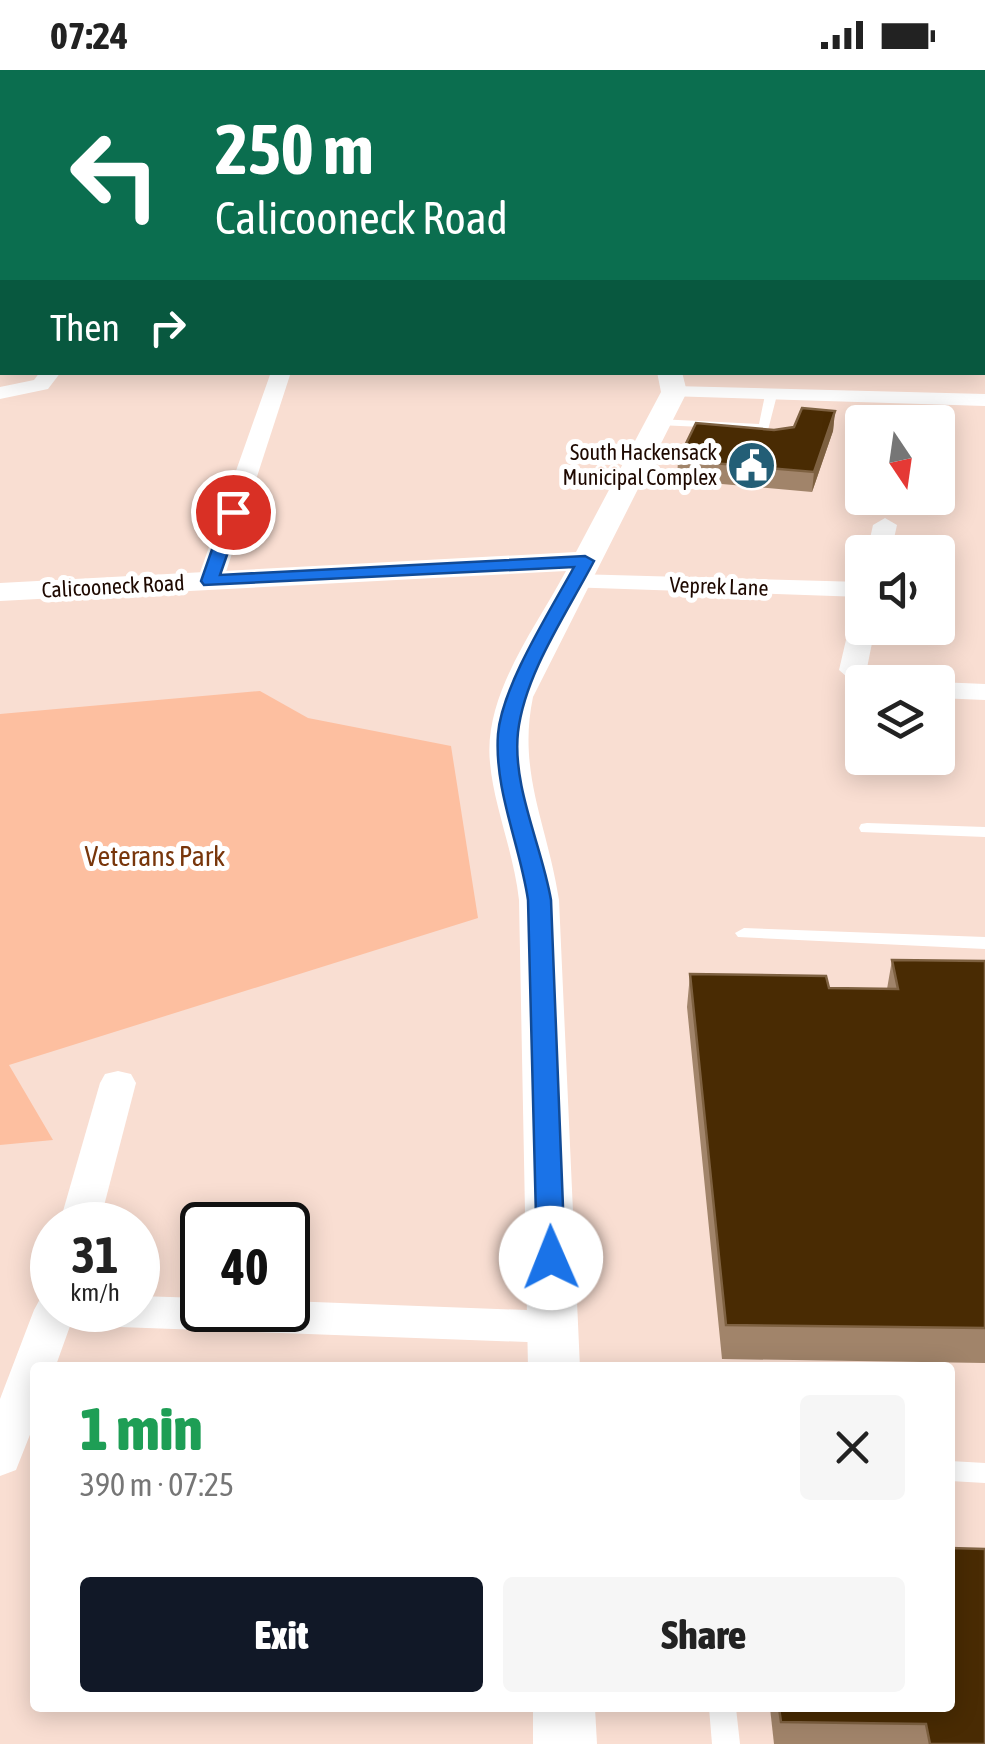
<!DOCTYPE html>
<html lang="en">
<head>
<meta charset="utf-8">
<style>
	:root { --surface:#fff; --page:#f6f6f6; --text:#222; --muted:#767676; --accent:#111827 }
	body { margin:0; font-family:"Asap Condensed",sans-serif; background:var(--page); color:var(--text); height:100vh; display:flex; flex-direction:column; font-size:38px; white-space:nowrap }
	* { box-sizing:border-box; margin:0 }
	p { font-size:32px; color:var(--muted) }
	.icon { flex:none; width:55px; height:55px; fill:none; stroke:currentColor; stroke-width:2; stroke-linecap:round; stroke-linejoin:round }
	.map { position:relative; flex:1; overflow:hidden }
	.side { position:absolute; left:30px; top:1292px; width:925px; height:350px; display:flex; flex-direction:column; background:var(--surface); border-radius:10px; box-shadow:0 5px 25px #0003 }
	.side>* { flex:none }
	.hud { position:absolute; left:0px; top:0px; width:985px; height:305px; box-shadow:0 5px 25px #0003; background:#0b6e4f; color:#fff; overflow:hidden }
	.needle { width:65px; rotate:167deg }
	.fabs { position:absolute; left:845px; top:335px; display:grid; gap:20px }
	.fabs a { display:grid; place-items:center; width:110px; height:110px; border-radius:10px; background:var(--surface); box-shadow:0 5px 25px #0003; font-size:50px }
	.speed { position:absolute; left:30px; top:1132px; display:flex; gap:20px; font-size:50px; font-weight:700; text-align:center }
	.speed>* { display:grid; place-content:center; width:130px; height:130px; border-radius:50%; background:var(--surface); box-shadow:0 5px 25px #0003; line-height:1 }
	.speed small { font-size:25px; font-weight:400 }
	.speed .limit { border:5px solid #111; border-radius:15px; background:#fff; color:#111 }
	.pin { position:absolute; display:grid; place-items:center; width:85px; height:85px; color:#fff; margin:-42px; border:5px solid #fff; border-radius:50%; box-shadow:0 2px 10px #0007 }
	.me { position:absolute; width:110px; margin:-55px; rotate:359deg; stroke-linejoin:round; filter:drop-shadow(0 0 8px #0008) }
	.turn { display:flex; align-items:center; gap:35px; height:210px; padding:0 50px; font-size:45px }
	.turn .icon { width:130px; height:130px; stroke-width:2.5 }
	.turn b { display:block; font-size:70px; line-height:85px }
	.then { display:flex; align-items:center; height:95px; padding:0 50px; background:#0003; gap:20px; font-size:38px }
	.round { display:grid; place-items:center; flex:none; width:105px; height:105px; border-radius:10px; background:var(--page) }
	.summary { display:flex; align-items:center; justify-content:space-between; height:170px; padding:0 50px }
	h1 { font-size:60px; font-weight:800; line-height:75px; color:#1e9e55 }
	.primary-button { display:flex; gap:20px; margin-top:auto; padding:20px 50px }
	.primary-button a { flex:1; height:115px; border-radius:10px; background:var(--accent); color:#fff; font-size:40px; font-weight:800; line-height:115px; text-align:center }
	.primary-button a+a { background:var(--page); color:var(--text) }
	.status { display:flex; justify-content:space-between; align-items:center; height:70px; padding:0 50px; background:var(--surface); direction:ltr }
	.status svg { height:28px; fill:currentColor }
	.map>svg:first-child { display:block }
	.green { fill:#fdbfa0 }
	.lines { fill:none; stroke-linecap:round; stroke-linejoin:round }
	.service { fill:#fff; fill-rule:evenodd }
	.minor { fill:#fff; fill-rule:evenodd }
	.tertiary { fill:#fff; fill-rule:evenodd }
	.wall { fill:#a1846a }
	.shaded-wall { fill:#7e6141 }
	.building { fill:#492b03; stroke:#7e6141; stroke-width:2.5 }
	.route { fill:#1a73e8; stroke:#114b97; stroke-width:2.5 }
	.labels { text-anchor:middle; stroke-width:10; stroke-linejoin:round; paint-order:stroke }
	.far-poi-label { font-size:22px; fill:#1e0901; stroke:#fff; text-anchor:end }
	.far-street-label { font-size:22px; fill:#1e0901; stroke:#fff }
	.park-label { font-size:28px; fill:#78360b; stroke:#fff }
</style>
</head>
<body>
<div class="status"><b>07:24</b><svg viewBox="0 0 49 12"><path d="M0 12V9h3v3zM5 12V6h3v6zM10 12V3h3v9zM15 12V0h3v12zM26 1h20v11H26zM47 4h2v5h-2z"/></svg></div>
<div class="map">
<svg width="985" height="1674" viewBox="0 0 985 1674">
	<rect width="100%" height="100%" fill="#f9ded2"/>
	<path class="green" d="M260,621L308,648L451,676L478,848L9,995L53,1070L0,1075V644Z"/>
	<g class="lines">
		<g class="service">
			<path d="M368,0H383L379,2Z"/>
			<path d="M641,0H704L639,2Z"/>
			<path d="M985,117V123L982,124V118Z"/>
			<path d="M771,322L777,325L768,360L658,355L652,352L658,349L759,354L765,325Z"/>
			<path d="M867,753L985,757V767L861,762L859,758L861,754Z"/>
			<path d="M744,858L985,867V879L738,867L735,863Z"/>
			<path d="M950,1391L985,1393V1413L950,1411Z"/>
			<path d="M709,1638H736L740,1674H712Z"/>
		</g>
		<g class="minor">
			<path d="M2,121V131L0,132V122Z"/>
			<path d="M40,302H61L48,319L0,329V317L34,310Z"/>
			<path d="M271,302H291L223,511L219,516H201L197,511Z"/>
			<path d="M674,316L985,324V336L667,326V318Z"/>
			<path d="M885,448L897,455L891,482H867L873,455Z"/>
			<path d="M575,504L862,512V527L566,517L562,512L566,507Z"/>
			<path d="M862,549V558H875L867,598L879,612H862V620L839,600L849,557Z"/>
			<path d="M935,612H938L985,614V630L938,628Z"/>
			<path d="M118,1001L131,1004L136,1013L99,1155H59L100,1013L105,1004Z"/>
			<path d="M52,1225V1240H138V1226L202,1228V1240H288V1231L553,1241L568,1245L574,1257L568,1269L553,1273L92,1256L77,1251L74,1245L55,1298H35V1352L16,1400L0,1406V1329L34,1240L40,1229Z"/>
		</g>
		<g class="tertiary">
			<path d="M582,0H598L599,2H583Z"/>
			<path d="M982,206L985,207V221L982,220Z"/>
			<path d="M657,302H682L687,322L533,627C517,703 548,756 559,830L580,1298H528L519,830C514,783 494,737 490,693C483,625 535,559 566,501L0,531V513L576,482L661,322Z"/>
			<path d="M533,1638H595L597,1674H533Z"/>
		</g>
	</g>
	<g class="wall">
		<path d="M0,0L2,2V89L0,90Z"/>
		<path d="M848,0H985V114L982,115V2H848Z"/>
		<rect x="982" y="125" width="3" height="38"/>
		<path d="M835,341L833,361L812,422L677,410L678,390L774,360L794,357Z"/>
		<path d="M892,890L985,891V1293L722,1289L687,937L690,904L829,918L887,919Z"/>
		<path d="M770,1638H950L985,1674H774Z"/>
	</g>
	<g class="shaded-wall">
		<path d="M84,0H98L96,2H81Z"/>
		<path d="M235,0H333V1L308,2H235Z"/>
		<rect x="408" y="0" width="13" height="2"/>
		<path d="M2,72V89L0,90V73Z"/>
		<path d="M835,341L833,361L812,422L814,402Z"/>
	</g>
	<g class="building">
		<path d="M0,0H84L81,2H2V15Z"/>
		<path d="M170,0H239L241,2H143Z"/>
		<path d="M424,0H549L550,2H425Z"/>
		<path d="M636,0L670,1L671,2H637Z"/>
		<path d="M810,0H826L827,2H742Z"/>
		<path d="M850,0H985V37H982V2H850Z"/>
		<path d="M0,42L2,43V72L0,73Z"/>
		<rect x="982" y="52" width="3" height="46"/>
		<rect x="982" y="125" width="3" height="20"/>
		<path d="M802,338L835,341L814,402L678,390L696,353L774,360L794,357Z"/>
		<path d="M892,890L985,891V1258L726,1255L690,904L826,906L829,918L898,919Z"/>
		<path d="M950,1478L985,1479V1674H930L926,1654L781,1652L779,1638H950Z"/>
	</g>
	<path class="route" d="M233,437L242,442L220,505L585,486L594,491C567,543 525,603 518,662C512,717 542,776 551,830L565,1188L561,1195H541L537,1188L528,830C520,775 494,720 498,664C502,616 550,541 574,497L204,515L201,511L225,442Z"/>
	<defs>
		<symbol id="civic-disc" viewBox="-11 -11 22 22"><circle r="9.5" fill="#235e76" stroke="#fff"/><path d="M-.6-6.5H3V-4.5H.6V-3L4-1V1h2V6H-6V1h2V-1L-.6-3ZM-1.2 2.5V6h2.4V2.5Z" fill="#fff"/></symbol>
	</defs>
	<g fill-rule="evenodd">
		<use href="#civic-disc" x="724" y="368" width="55" height="55"/>
	</g>
	<g class="labels">
		<g class="far-poi-label">
			<text x="717" y="390">South Hackensack<tspan x="717" dy="25">Municipal Complex</tspan></text>
		</g>
		<g class="far-street-label">
			<text transform="translate(113 516) rotate(-3)" y="8">Calicooneck Road</text>
			<text transform="translate(719 516) rotate(2)" y="8">Veprek Lane</text>
		</g>
		<g class="park-label">
			<text x="155" y="796">Veterans Park</text>
		</g>
	</g>
</svg>
<div class="fabs">
<a><svg class="needle" viewBox="-14 -14 28 28"><path d="M0-13l5 13h-10z" fill="#e53935"/><path d="M0 13l5-13h-10z" fill="#767676"/></svg></a>
<a><svg class="icon" aria-label="sound" viewBox="0 0 24 24"><path d="M4 9h4l5-4v14l-5-4H4zM17 9q2 3 0 6"/></svg></a>
<a><svg class="icon" aria-label="layers" viewBox="0 0 24 24"><path d="M12 4l9 5-9 5-9-5zM3 14l9 5 9-5"/></svg></a>
</div>
<div class="speed"><div>31<small>km/h</small></div><div class="limit">40</div></div>
<div class="pin" style="left:233px;top:442px;background:#d93025"><svg class="icon" aria-label="arrive" viewBox="0 0 24 24"><path d="M6 21V4h12l-3 4 3 4H6"/></svg></div>
<svg class="me" style="left:551px;top:1188px" viewBox="-20 -20 40 40"><circle r="19" fill="#fff"/><path d="M0-13L10 11 0 6-10 11z" fill="#1a73e8"/></svg>
<div class="hud">
<div class="turn"><svg class="icon" aria-label="left" viewBox="0 0 24 24"><path d="M17 20v-9H6M10 6l-5 5 5 5"/></svg><div><b>250 m</b>Calicooneck Road</div></div>
<div class="then">Then<svg class="icon" aria-label="right" viewBox="0 0 24 24"><path d="M7 20v-9h11M14 6l5 5-5 5"/></svg></div>
</div>
<section class="side">
<div class="summary"><div><h1>1 min</h1><p>390 m · 07:25</p></div><a class="round"><svg class="icon" aria-label="close" viewBox="0 0 24 24"><path d="M6 6l12 12M18 6L6 18"/></svg></a></div>
<div class="primary-button"><a>Exit</a><a>Share</a></div>
</section>
</div>
</body>
</html>
